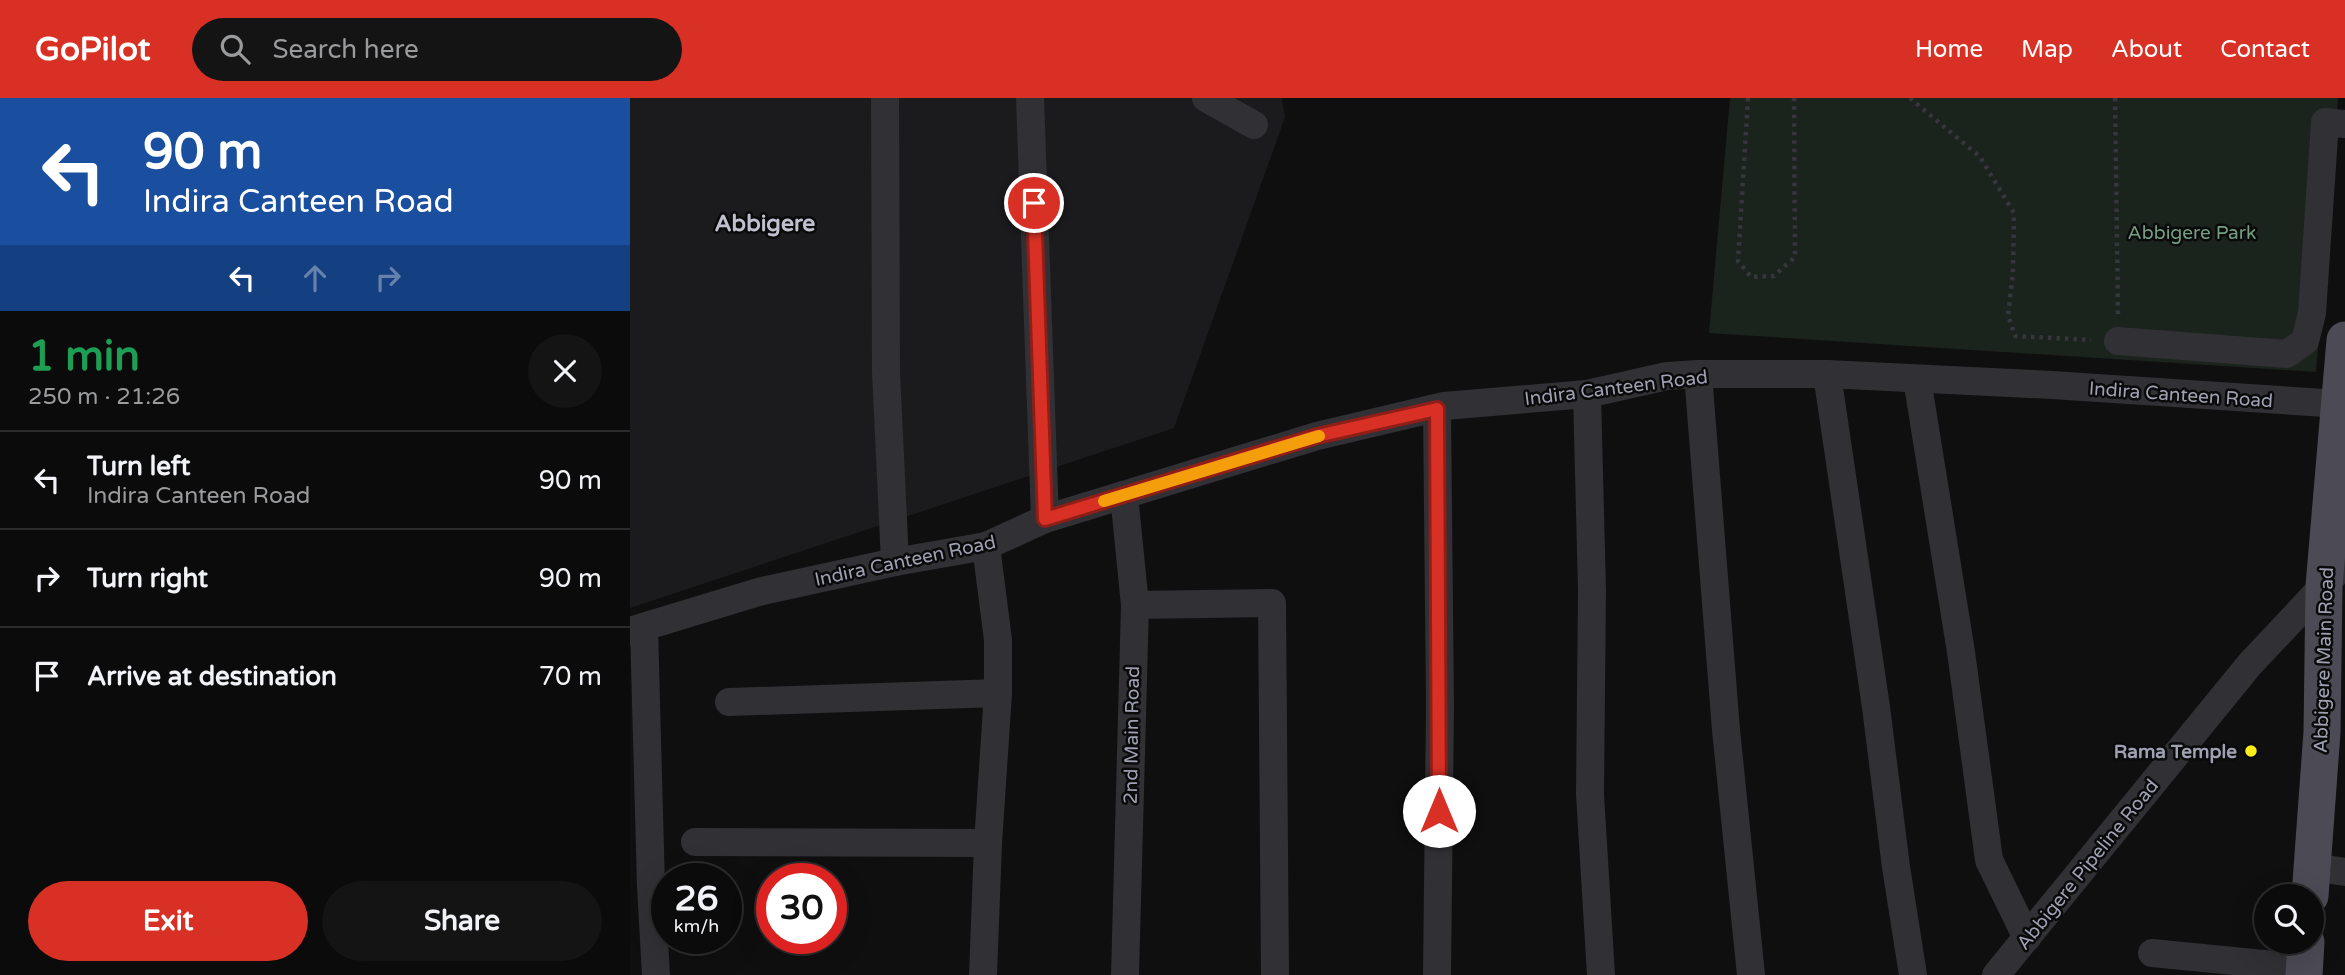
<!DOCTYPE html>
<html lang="en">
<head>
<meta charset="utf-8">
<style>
	:root { --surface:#0b0b0c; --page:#141415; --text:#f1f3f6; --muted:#9a9b9d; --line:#2b2b2d; --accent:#d93025 }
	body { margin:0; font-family:"Varela Round",sans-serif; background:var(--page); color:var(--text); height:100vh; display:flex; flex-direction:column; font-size:26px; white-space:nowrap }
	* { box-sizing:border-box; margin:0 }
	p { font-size:23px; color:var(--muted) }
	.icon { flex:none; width:38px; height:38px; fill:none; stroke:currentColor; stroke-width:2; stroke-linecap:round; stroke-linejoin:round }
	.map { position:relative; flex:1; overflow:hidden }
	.sheet { display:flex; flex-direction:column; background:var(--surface); width:630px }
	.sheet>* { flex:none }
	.top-card { background:#1a4fa0; color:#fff; overflow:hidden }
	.tools { position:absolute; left:1624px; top:786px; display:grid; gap:14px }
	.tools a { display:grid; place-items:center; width:70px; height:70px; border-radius:50%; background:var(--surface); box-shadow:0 7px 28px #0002,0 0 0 2px var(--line); font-size:35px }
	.speed { position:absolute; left:21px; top:765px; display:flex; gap:14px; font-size:35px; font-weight:700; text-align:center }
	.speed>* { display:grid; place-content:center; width:91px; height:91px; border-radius:50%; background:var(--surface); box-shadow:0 7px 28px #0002,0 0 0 2px var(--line); line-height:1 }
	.speed small { font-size:18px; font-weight:400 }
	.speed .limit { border:10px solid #d22; background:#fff; color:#111 }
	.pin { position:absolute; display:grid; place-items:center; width:60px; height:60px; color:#fff; margin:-30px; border:4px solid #fff; border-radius:50%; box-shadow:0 2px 7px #0007 }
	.me { position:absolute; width:77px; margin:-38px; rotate:0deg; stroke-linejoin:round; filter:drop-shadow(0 0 5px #0008) }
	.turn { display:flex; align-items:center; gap:24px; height:147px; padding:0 28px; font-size:32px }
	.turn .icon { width:91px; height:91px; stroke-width:2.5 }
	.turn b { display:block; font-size:49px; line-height:60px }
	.lanes { display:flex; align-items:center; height:66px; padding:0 28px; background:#0003; justify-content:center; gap:35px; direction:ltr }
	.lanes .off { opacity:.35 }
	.round { display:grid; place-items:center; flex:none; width:74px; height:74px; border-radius:37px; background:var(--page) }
	.overview { display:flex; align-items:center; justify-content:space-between; height:119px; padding:0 28px }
	h1 { font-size:42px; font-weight:700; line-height:52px; color:#1e9e55 }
	.action { display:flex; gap:14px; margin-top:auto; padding:14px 28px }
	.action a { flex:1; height:80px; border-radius:42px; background:var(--accent); color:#fff; font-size:28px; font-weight:700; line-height:80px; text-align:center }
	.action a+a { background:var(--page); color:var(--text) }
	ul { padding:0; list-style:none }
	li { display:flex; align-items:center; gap:21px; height:98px; padding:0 28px; border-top:2px solid var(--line) }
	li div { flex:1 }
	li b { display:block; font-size:26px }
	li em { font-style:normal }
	header { display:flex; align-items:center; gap:42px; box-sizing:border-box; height:98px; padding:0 35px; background:var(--accent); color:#fff }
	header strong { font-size:33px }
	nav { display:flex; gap:38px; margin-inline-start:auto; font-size:24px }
	.search { width:490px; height:63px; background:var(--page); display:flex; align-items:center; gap:18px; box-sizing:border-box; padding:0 24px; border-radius:38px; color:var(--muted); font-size:26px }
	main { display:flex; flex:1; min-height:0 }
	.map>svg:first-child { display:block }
	.built { fill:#1b1b1d }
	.green { fill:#1b231d }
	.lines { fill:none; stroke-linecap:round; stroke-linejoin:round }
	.path { stroke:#36363c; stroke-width:4.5; stroke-dasharray:3.5 5; stroke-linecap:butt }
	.minor { stroke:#303035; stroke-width:28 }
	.major { stroke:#4c4b55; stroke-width:37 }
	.route-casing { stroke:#8d1f18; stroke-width:18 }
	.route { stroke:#d93025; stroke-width:12 }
	.slow { stroke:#f59e0b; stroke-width:12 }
	.poi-dot { fill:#fced1b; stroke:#0a0a0b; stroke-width:2.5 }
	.labels { text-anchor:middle; stroke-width:5; stroke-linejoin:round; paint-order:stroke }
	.park-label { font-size:19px; fill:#749f82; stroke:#0a0a0b }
	.street-label { font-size:19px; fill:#9fa0b2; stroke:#0a0a0b }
	.poi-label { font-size:19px; font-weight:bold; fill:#9fa0b2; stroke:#0a0a0b; text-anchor:end }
	.quarter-label { font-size:23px; font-weight:bold; fill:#c0c0ce; stroke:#0a0a0b }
</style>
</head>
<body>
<header>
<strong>GoPilot</strong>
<div class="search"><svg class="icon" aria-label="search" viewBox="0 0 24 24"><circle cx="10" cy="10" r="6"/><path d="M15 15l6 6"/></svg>Search here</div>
<nav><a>Home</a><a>Map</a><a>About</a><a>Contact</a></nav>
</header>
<main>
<section class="sheet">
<div class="top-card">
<div class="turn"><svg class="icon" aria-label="left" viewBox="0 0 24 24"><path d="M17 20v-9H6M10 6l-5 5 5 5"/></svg><div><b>90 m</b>Indira Canteen Road</div></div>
<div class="lanes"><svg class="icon" aria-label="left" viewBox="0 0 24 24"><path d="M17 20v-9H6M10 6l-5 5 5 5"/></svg><svg class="icon off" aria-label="ahead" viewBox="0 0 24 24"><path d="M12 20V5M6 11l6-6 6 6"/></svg><svg class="icon off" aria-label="right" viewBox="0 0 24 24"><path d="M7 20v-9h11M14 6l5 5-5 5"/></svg></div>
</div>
<div class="overview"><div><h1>1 min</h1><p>250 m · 21:26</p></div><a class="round"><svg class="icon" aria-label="close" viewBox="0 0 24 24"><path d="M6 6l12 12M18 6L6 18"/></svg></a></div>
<ul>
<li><svg class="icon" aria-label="left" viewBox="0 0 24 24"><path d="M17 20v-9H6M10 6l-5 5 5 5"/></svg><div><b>Turn left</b><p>Indira Canteen Road</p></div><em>90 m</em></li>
<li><svg class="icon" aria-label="right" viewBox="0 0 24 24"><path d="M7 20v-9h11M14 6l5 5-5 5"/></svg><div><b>Turn right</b></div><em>90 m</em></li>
<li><svg class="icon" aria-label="arrive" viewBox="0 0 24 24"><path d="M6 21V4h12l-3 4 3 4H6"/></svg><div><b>Arrive at destination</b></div><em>70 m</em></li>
</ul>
<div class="action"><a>Exit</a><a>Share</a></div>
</section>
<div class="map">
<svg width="1715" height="877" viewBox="0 0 1715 877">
	<rect width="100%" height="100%" fill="#0f0f10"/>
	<path class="built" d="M0,0H652L655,19L544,330L0,510Z"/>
	<path class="green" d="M1100,0H1708L1686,274L1079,235Z"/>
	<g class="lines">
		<g class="path">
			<path d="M1118,0L1108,163L1121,179L1144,178L1165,159L1164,0"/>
			<path d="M1280,0L1350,59L1384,115L1383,175L1378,217L1385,238L1461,242"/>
			<path d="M1485,0L1488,216"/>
		</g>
		<g class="minor">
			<path d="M255,0L256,274L265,464"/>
			<path d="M400,0L415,421"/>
			<path d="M576,0L624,27"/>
			<path d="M1488,243L1657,256L1675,243L1682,215L1695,24L1715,26"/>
			<path d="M1068,276L1096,632L1121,877"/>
			<path d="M1197,276L1246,609L1266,769L1283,877"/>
			<path d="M1287,281L1331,554L1359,762L1397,840"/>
			<path d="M957,296L962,492L960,696L971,877"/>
			<path d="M807,311L810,608L807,877"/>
			<path d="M494,397L505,507L495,877"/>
			<path d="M505,507L642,505L645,877"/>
			<path d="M14,529L21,789L26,877"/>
			<path d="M0,533L132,493L265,464L356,448L415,421L687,338L814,308L957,296L1037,278L1068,276H1197L1422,287L1710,306"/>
			<path d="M99,604L368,595"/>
			<path d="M65,744L358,745"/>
			<path d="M1682,769L1715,774"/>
			<path d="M1522,855L1675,870"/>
			<path d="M353,877L358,745L368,595V542L356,448"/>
			<path d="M1366,877L1620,566L1715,465"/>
		</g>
		<g class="major">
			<path d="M1680,798L1692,634L1694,488L1715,242"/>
			<path d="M1674,877L1676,844"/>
		</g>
	</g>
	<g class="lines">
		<defs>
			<path id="route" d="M404,105L415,421L687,338L807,311L809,713"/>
		</defs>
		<use href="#route" class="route-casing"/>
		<use href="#route" class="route"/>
		<path class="slow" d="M474,403L689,338"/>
	</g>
	<circle class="poi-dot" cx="1621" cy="653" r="7"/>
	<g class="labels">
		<g class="park-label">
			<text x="1562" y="141">Abbigere Park</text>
		</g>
		<g class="street-label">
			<text transform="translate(986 289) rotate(-7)" y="7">Indira Canteen Road</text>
			<text transform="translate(1551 296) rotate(4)" y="7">Indira Canteen Road</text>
			<text transform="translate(275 462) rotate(-12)" y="7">Indira Canteen Road</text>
			<text transform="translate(1693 562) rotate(-88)" y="7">Abbigere Main Road</text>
			<text transform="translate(501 637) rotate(-89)" y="7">2nd Main Road</text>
			<text transform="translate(1457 766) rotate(-51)" y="7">Abbigere Pipeline Road</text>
		</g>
		<g class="poi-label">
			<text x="1607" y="660">Rama Temple</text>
		</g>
		<g class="quarter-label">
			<text x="135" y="133">Abbigere</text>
		</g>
	</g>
</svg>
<div class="tools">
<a><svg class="icon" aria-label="search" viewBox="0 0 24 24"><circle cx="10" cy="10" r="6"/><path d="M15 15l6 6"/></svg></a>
</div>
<div class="speed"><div>26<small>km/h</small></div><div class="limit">30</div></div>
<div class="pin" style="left:404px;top:105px;background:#d93025"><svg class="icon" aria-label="arrive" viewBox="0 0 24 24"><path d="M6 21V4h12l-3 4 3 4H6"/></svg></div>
<svg class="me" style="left:809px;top:713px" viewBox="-20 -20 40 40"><circle r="19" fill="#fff"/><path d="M0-13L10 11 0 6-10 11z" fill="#d93025"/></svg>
</div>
</main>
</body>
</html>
